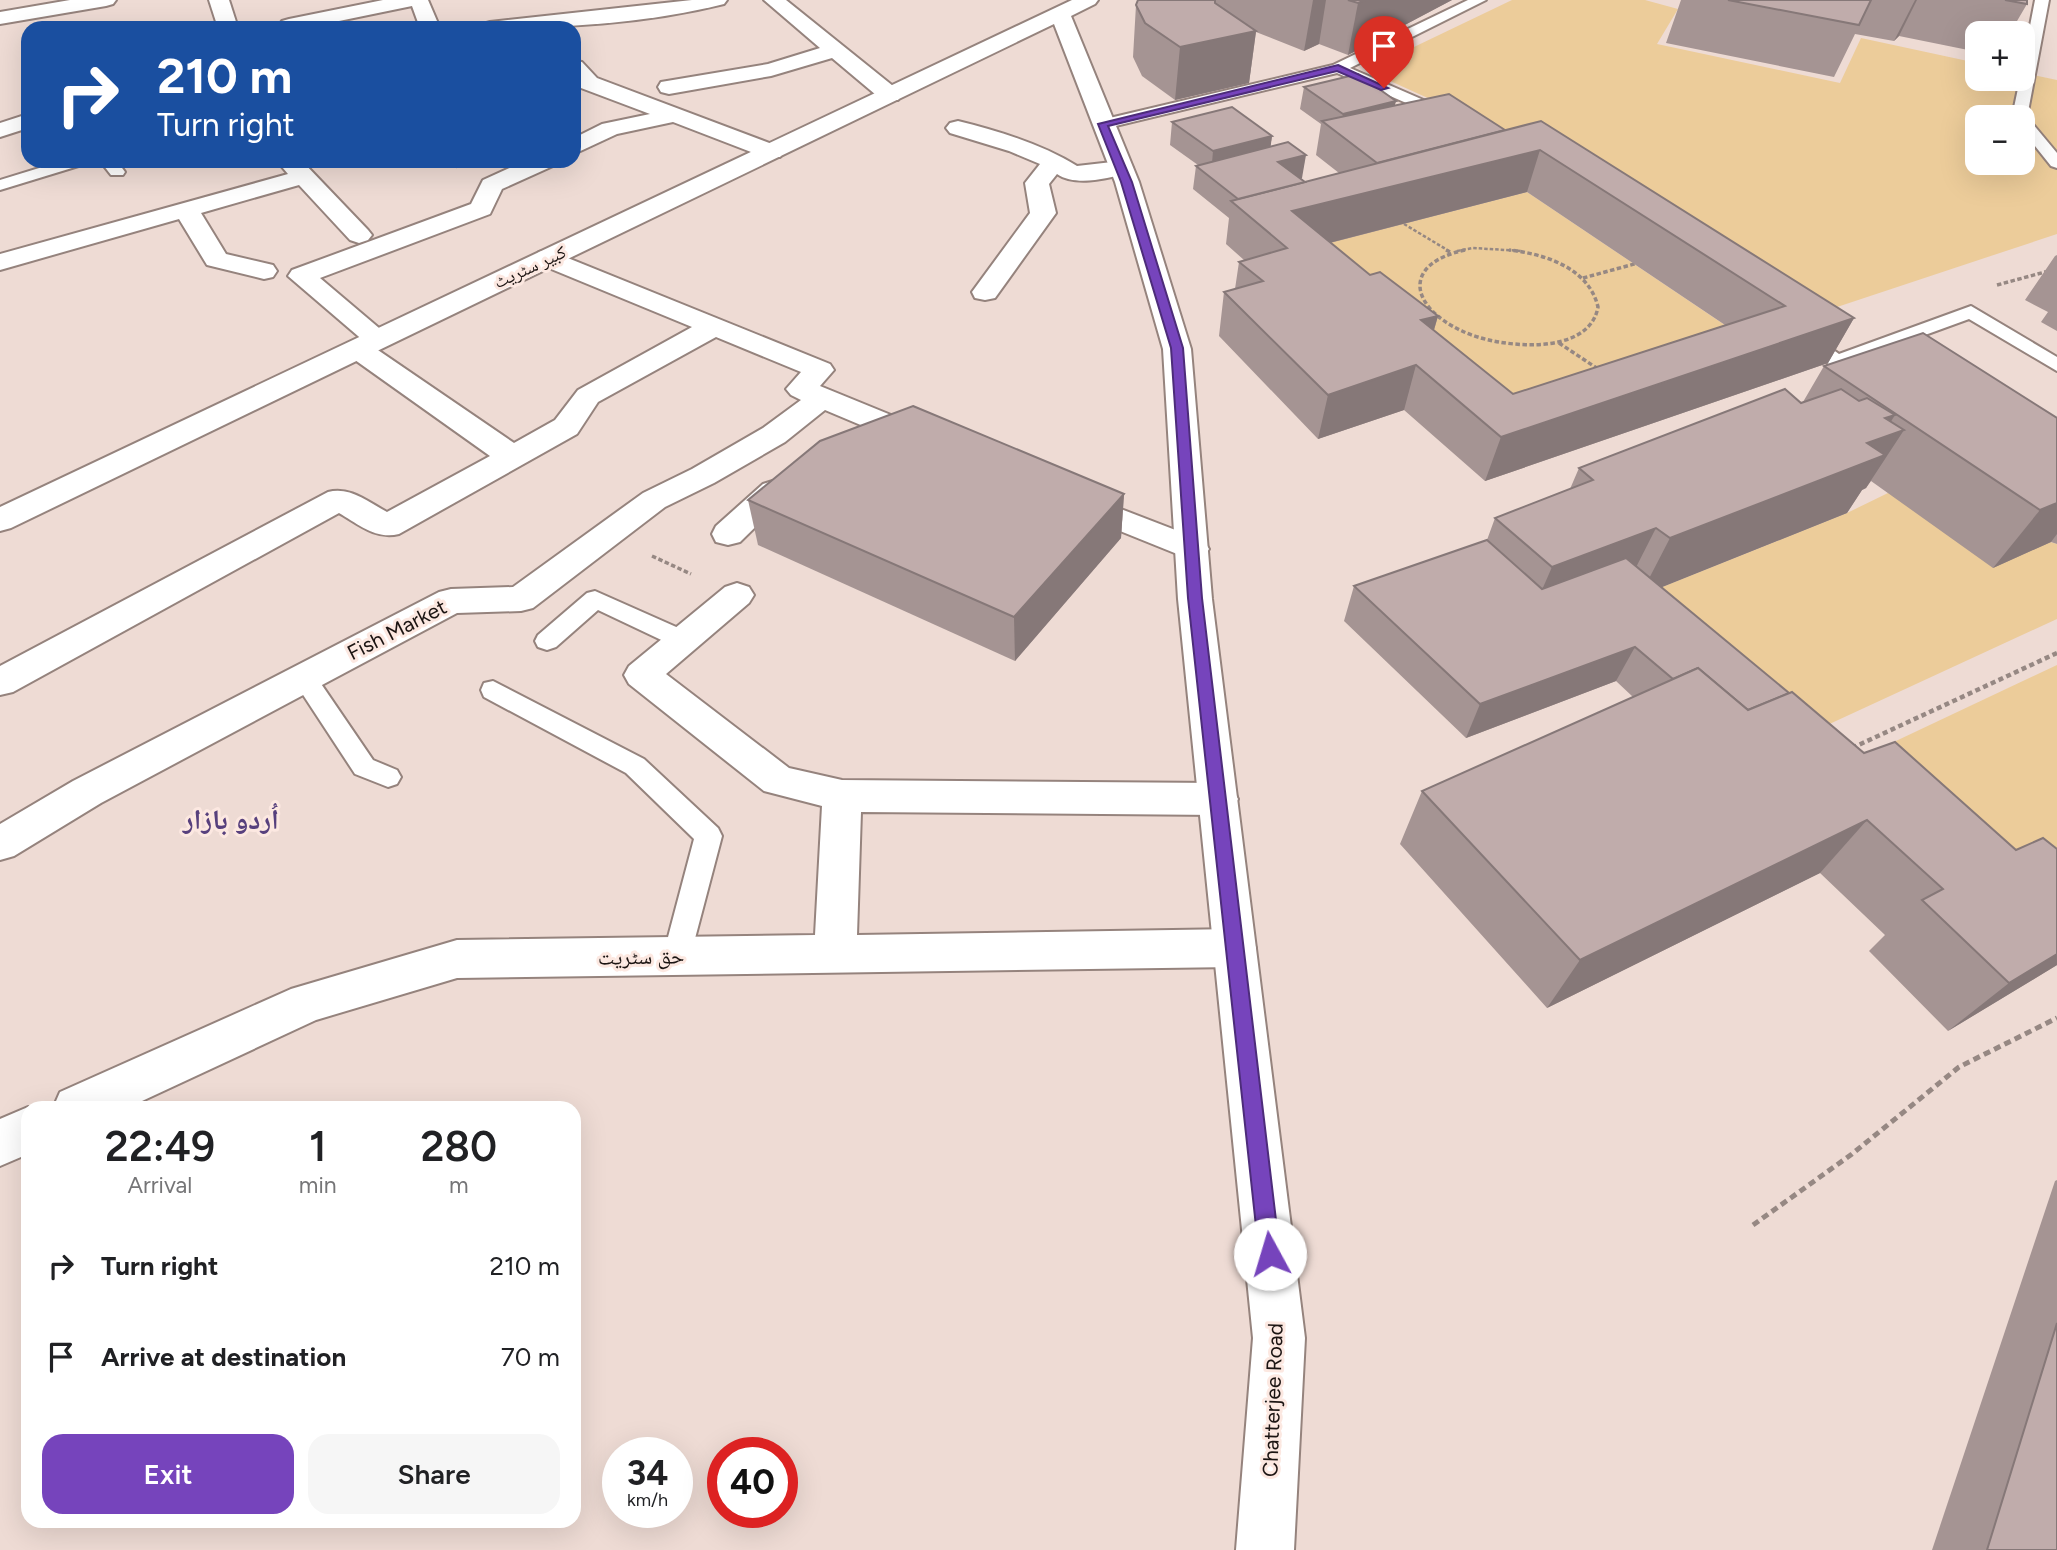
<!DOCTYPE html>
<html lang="en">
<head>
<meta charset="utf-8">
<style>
	:root { --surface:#fff; --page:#f6f6f6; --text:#202124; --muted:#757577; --accent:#7644bc }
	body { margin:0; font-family:Figtree,"Noto Naskh Arabic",sans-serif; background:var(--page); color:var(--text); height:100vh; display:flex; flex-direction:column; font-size:26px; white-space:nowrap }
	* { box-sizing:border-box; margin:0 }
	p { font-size:23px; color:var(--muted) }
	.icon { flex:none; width:38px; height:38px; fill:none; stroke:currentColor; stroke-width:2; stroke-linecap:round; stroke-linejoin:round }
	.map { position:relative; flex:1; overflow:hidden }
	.sheet { position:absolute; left:21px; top:1101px; width:560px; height:427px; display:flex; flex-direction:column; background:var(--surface); border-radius:21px; box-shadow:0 7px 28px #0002 }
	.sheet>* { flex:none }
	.hud { position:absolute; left:21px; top:21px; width:560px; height:147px; border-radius:21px; box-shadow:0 7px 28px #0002; background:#1a4fa0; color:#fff; overflow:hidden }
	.controls { position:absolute; left:1965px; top:21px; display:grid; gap:14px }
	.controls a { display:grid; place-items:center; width:70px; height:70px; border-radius:14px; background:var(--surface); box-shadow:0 7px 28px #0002; font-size:35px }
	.speed { position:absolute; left:602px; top:1437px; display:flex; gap:14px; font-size:35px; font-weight:700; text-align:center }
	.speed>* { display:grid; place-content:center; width:91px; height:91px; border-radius:50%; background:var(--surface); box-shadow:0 7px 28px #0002; line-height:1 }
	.speed small { font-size:18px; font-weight:400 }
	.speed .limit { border:10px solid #d22; background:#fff; color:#111 }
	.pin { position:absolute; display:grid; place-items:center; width:60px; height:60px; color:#fff; margin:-72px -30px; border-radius:50% 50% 50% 0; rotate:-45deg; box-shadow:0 0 7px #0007 }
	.pin .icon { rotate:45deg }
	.me { position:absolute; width:77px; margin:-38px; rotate:354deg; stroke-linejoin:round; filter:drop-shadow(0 0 5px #0008) }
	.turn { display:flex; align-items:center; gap:24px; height:147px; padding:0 21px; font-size:32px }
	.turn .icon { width:91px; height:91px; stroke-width:2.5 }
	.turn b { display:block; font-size:49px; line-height:60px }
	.eta { display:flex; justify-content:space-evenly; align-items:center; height:119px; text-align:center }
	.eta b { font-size:42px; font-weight:600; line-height:49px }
	.action { display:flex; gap:14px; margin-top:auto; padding:14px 21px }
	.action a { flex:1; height:80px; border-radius:21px; background:var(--accent); color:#fff; font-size:28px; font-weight:600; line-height:80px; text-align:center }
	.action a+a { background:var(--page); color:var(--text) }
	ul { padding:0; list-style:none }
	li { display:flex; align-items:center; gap:21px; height:91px; padding:0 21px }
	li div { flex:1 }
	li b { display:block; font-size:26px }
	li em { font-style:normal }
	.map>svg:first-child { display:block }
	.green { fill:#eccc9a; fill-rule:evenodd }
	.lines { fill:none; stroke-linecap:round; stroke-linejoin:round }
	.service-casing { stroke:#95837d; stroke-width:4 }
	.minor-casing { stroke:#95837d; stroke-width:4 }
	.tertiary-casing { stroke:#95837d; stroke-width:4 }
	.path-far3 { stroke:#968883; stroke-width:2.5; stroke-dasharray:3.5 2; stroke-linecap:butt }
	.path-far2 { stroke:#968883; stroke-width:3.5; stroke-dasharray:4.5 2.5; stroke-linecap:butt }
	.path-far1 { stroke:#968883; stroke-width:4.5; stroke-dasharray:5 3.5; stroke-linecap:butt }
	.path { stroke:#968883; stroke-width:5; stroke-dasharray:7 4.5; stroke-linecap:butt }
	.service { fill:#fff; fill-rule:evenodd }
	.minor { fill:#fff; fill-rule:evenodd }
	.tertiary { fill:#fff; fill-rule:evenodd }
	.wall { fill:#a59493; fill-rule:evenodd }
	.shaded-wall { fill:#867878 }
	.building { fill:#c0acab; stroke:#867878; stroke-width:2; fill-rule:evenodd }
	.route { fill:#7644bc; stroke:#4d2c7a; stroke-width:2 }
	.labels { text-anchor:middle; stroke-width:6; stroke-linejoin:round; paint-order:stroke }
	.far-street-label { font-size:18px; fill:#1b1412; stroke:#fce8e1 }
	.street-label { font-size:21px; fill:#1b1412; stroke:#fce8e1 }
	.district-label { font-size:28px; font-weight:bold; fill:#57407d; stroke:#fce8e1 }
</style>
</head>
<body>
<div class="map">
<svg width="2057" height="1550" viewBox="0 0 2057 1550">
	<rect width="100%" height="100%" fill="#eedbd4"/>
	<g class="green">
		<path d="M1512,0H1645L1678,9L1657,44L1840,83L1861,38L1977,63L1978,79H2023V73L2057,80V234L1819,313L1556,156L1366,70ZM1978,117H2023V163H1978Z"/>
		<path d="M1527,192L1762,350L1497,439L1285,254Z"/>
		<path d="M1888,493L2057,544V619L1784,745L1622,603L1847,513Z"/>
		<path d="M2057,665V954L1826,774Z"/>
	</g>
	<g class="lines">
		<defs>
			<g id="service">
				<path d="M1468,0H1486L1350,68L1451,112L1454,115L1451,118H1441L1337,73L1103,129L1095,124L1097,121L1333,65Z"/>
				<path d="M2035,0H2049L2027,117L2057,153V168L2051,166L2023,131V117H2012L2020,79H2023V62Z"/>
				<path d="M62,161H87L85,164L0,190V180Z"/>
				<path d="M100,161H117L125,172L123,175H111Z"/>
				<path d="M1971,306L2057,357V371L1969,319L1837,367L1830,365L1794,338L1797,334H1811L1839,354Z"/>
				<path d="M595,591L692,634L695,640L692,646L683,649L674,646L598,610L556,647L547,650L538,647L535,641L538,635L587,593Z"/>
				<path d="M304,669L313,672L373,760L397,770L401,777L397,784L388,787L355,774L292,678L295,672Z"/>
				<path d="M493,681L644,759L718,828L722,836L688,965L678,969L668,965L663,956L694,839L626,773L484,697L481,690L484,683Z"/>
			</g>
			<g id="minor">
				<path d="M70,0H116L113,4L106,6L0,24V12Z"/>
				<path d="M209,0H229L238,28H218Z"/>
				<path d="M383,0H428L440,28H420L412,6L305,28H281L279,25L282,21L289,19Z"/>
				<path d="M692,0H727L724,4C644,24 561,28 480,28L483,24L490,22Z"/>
				<path d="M764,0H786L898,90L901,95L898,100H882L832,58L771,76L669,94L661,92L658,87L661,82L768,64L820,48Z"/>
				<path d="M574,61L582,62L597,78L780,147L784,152L780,157H764L673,122L617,134L574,154V138L602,124L650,114L581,88L574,80Z"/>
				<path d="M28,114V128L0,137V123Z"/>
				<path d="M958,121C999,131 1042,144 1077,166L1121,161L1129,163L1133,168L1129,173C1108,178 1076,187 1057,174L1049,184L1056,213L995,298L985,300L975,298L972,292L1030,213L1025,183L1040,164L1009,151L950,133L946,128L950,123Z"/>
				<path d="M277,161H302L368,230L372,235L368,240L359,243L350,240L299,185L201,213L226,254L273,265L277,271L273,277L264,279L207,265L179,219L0,270V254L288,174Z"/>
				<path d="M525,161H557L553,166L502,189L490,214L320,278L392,339L388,345L372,346L514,443L555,420L578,390L692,327L539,264L535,258L539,252L548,250L830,364L834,370L820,386L935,433L939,440L935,447L924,450L913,447L825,410L785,442L714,483L665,507L533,608L521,611L457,613L101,803L14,856L0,860V824L73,781L439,592L451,589L513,587L643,493L692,469L763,428L801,400L791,395L786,389L801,372L716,337L598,402L577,434L399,534C376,540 358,524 339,513L13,692L0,695V666L328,492C350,486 368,502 387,512L490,456L348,355L344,349L348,343L365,342L288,276L292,270L471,204L483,180Z"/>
				<path d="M792,475L803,478L808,485L803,492L785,498L740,542L728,545L716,542L712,534L716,526L763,484Z"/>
				<path d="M1074,491L1204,541L1209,549L1204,557L1192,560L1063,508L1058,501L1063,494Z"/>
				<path d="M737,583L749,587L754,595L749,603L666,674L789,768L842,780L1218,783L1232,788L1238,799L1232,810L1218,815L861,812L857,935L1235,929L1250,935L1256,948L1250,961L1235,967L457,978L316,1020L127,1108H53L60,1092L291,989L457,940L815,935L822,806L764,791L629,684L624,675L629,666L725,587Z"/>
				<path d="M28,1107V1154L0,1166V1119Z"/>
			</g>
			<path id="tertiary" d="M1072,0H1098L1095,4L1071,16L1139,182L1191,349L1212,599L1305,1338L1294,1550H1236L1253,1338L1178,599L1163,349L1115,182L1054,24L11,528L0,531V507Z"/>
		</defs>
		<use href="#service" class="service-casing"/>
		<use href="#minor" class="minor-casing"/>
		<use href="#tertiary" class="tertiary-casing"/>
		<g class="path-far3">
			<path d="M450,161L447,163L457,167"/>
			<path d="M1404,224L1449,251"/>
			<path d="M1457,251L1473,248L1522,251"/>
		</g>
		<g class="path-far2">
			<path d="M1446,250L1450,252"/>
			<path d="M1465,250C1401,264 1410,307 1462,331C1497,348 1589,358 1598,307C1589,268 1545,254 1509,250"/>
			<path d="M1583,278L1638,263"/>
			<path d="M1997,285L2045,272L2057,274"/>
			<path d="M1559,343L1598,369"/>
			<path d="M652,556L691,574"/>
		</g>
		<path class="path-far1" d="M1852,748L2057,653"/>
		<path class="path" d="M1753,1225L1852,1154L1959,1067L2057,1018"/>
		<use href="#service" class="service"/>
		<use href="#minor" class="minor"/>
		<use href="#tertiary" class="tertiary"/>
	</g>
	<g class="wall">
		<path d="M1138,0H1452L1348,55L1319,44L1304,51L1256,32L1249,83L1175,100L1142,76L1133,57L1136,5Z"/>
		<path d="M1681,0H2027V4L2010,33H1978V52L1899,36L1894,41L1855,34L1834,77L1666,43Z"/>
		<path d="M1304,87L1396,101L1394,106L1505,130L1854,318L1828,363L1485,481L1404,410L1318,439L1219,336L1224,292L1235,289L1239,262L1244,260L1226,244L1229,218L1193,189L1196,166L1198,165L1170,145L1172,122L1272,136L1270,147L1305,182L1339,173L1316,155L1321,124L1300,109ZM1527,192L1725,325L1513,394L1434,330L1438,316L1370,275L1330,243Z"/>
		<path d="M2057,255V331L2041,322L2048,312L2025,300L2055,256Z"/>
		<path d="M1824,366L2057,418V544L2051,542L1993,568L1871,481L1866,488L1862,490L1847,513L1661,587L1789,693L1864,753L2016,850L2057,849V965L1948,1031L1869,951L1885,935L1820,873L1547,1008L1400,844L1422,791L1633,697L1616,681L1466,738L1344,621L1354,586L1487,540L1495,518L1570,489L1579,468L1803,402Z"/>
		<path d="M1124,494L1121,538L1015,661L758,545L748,500Z"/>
		<path d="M2057,1180V1550H1932L2055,1181Z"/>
	</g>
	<g class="shaded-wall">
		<path d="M1313,0H1326L1319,44L1304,51Z"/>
		<path d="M1365,0H1452L1348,55L1358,3Z"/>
		<path d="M1915,0H1917L1899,36L1894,41Z"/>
		<path d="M1256,31L1249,83L1175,100L1180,47Z"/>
		<path d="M1396,101L1390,123L1339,135L1343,114Z"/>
		<path d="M1272,136L1269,159L1211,175L1213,151Z"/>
		<path d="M1540,150L1527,192L1286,254L1287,248L1254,220Z"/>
		<path d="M1306,155L1302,178L1275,186L1278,162Z"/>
		<path d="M1438,316L1425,360L1421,320Z"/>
		<path d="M1854,318L1828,363L1485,481L1501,437Z"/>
		<path d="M1416,365L1404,410L1318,439L1328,395Z"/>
		<path d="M1895,415L1880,439L1904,430L1866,488L1862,490L1847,513L1640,596L1670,538L1885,418Z"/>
		<path d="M1124,494L1121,538L1015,661L1014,617Z"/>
		<path d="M2057,503V534L2051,542L1993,568L2040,510Z"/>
		<path d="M1656,528L1627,585L1527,624L1552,567Z"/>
		<path d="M1635,647L1616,681L1466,738L1480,704Z"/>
		<path d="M1867,820L1820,873L1547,1008L1580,960Z"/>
		<path d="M2057,954V965L1948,1031L2009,983Z"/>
	</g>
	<g class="building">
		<path d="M1138,0H1215V3L1256,31L1180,47L1145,23L1136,5Z"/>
		<path d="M1348,0H1365L1358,3Z"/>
		<path d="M1728,0H1871L1859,25Z"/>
		<path d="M2005,0H2027V4Z"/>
		<path d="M1358,74L1396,101L1343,114L1304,87Z"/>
		<path d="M1449,94L1505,130L1377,163L1322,121Z"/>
		<path d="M1232,107L1272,136L1213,151L1172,122Z"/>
		<path d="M1541,121L1854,318L1501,437L1416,365L1328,395L1224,292L1263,281L1239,262L1287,248L1231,201ZM1540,150L1785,306L1513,394L1421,320L1438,316L1380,272L1370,275L1292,211Z"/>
		<path d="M1288,142L1306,155L1278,162L1305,182L1238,199L1196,166Z"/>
		<path d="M1923,333L2057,418V503L2040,510L1824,366Z"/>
		<path d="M1785,389L1801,403L1841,389L1859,401L1867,398L1895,415L1885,418L1904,430L1867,443L1885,455L1670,538L1656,528L1552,567L1495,518L1593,480L1579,468Z"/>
		<path d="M913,406L1124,494L1014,617L748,500L820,441Z"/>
		<path d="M1487,540L1542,589L1626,558L1789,693L1748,710L1698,668L1673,679L1635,647L1480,704L1354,586Z"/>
		<path d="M1698,668L1748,710L1792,692L1864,753L1895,742L2016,850L2043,838L2057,849V954L2009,983L1922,900L1943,889L1867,820L1580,960L1422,791Z"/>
		<path d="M2057,1323V1550H1987Z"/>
	</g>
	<path class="route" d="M1338,65L1388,88L1381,90L1337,71L1108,126L1132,182L1183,348L1202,598L1280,1254L1277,1262L1270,1265L1262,1262L1259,1254L1188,598L1171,348L1121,182L1098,124Z"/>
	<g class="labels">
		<g class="far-street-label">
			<text transform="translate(530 267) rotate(-25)" y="6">کبیر سٹریٹ</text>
		</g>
		<g class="street-label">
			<text transform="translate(397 630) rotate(-27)" y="7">Fish Market</text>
			<text transform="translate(641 957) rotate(-1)" y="7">حق سٹریت</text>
			<text transform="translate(1273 1400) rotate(-88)" y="7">Chatterjee Road</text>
		</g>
		<g class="district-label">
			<text x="231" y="829">اُردو بازار</text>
		</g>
	</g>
</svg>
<div class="controls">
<a>+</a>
<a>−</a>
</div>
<div class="speed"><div>34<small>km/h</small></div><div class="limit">40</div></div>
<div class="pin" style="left:1384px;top:88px;background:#d93025"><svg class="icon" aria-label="arrive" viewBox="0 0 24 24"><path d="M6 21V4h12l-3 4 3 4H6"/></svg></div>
<svg class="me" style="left:1270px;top:1254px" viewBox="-20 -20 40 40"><circle r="19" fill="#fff"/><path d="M0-13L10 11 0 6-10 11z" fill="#7644bc"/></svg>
<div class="hud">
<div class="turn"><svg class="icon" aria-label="right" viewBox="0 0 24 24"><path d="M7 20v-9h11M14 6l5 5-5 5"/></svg><div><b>210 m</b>Turn right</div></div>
</div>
<section class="sheet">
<div class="eta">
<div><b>22:49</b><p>Arrival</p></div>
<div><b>1</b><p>min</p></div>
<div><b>280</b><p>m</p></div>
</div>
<ul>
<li><svg class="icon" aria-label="right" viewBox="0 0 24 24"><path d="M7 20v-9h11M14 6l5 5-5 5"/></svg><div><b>Turn right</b></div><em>210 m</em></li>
<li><svg class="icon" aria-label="arrive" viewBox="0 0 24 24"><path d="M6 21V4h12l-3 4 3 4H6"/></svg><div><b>Arrive at destination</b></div><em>70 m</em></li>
</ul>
<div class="action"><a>Exit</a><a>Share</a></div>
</section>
</div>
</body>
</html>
